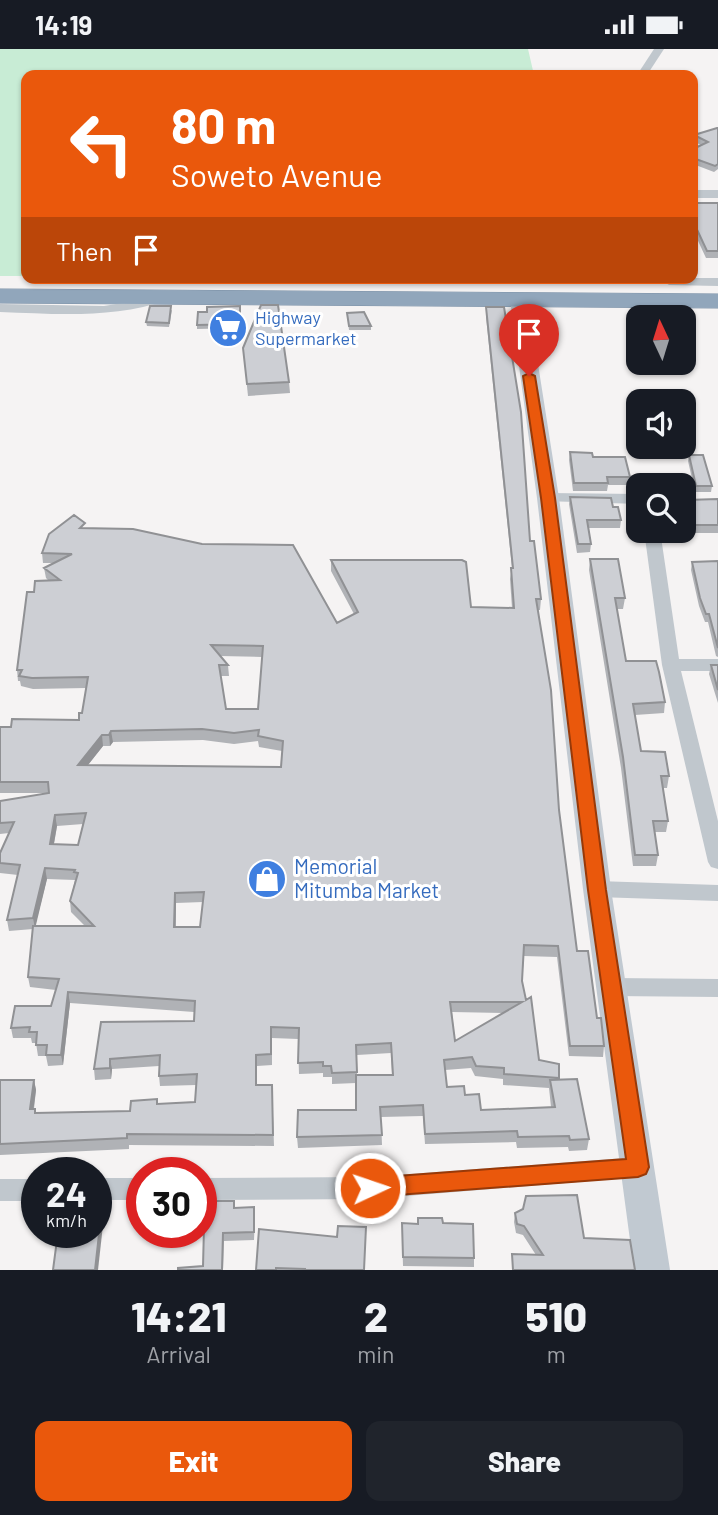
<!DOCTYPE html>
<html lang="en">
<head>
<meta charset="utf-8">
<style>
	:root { --surface:#171b24; --page:#20242c; --text:#f1f3f6; --muted:#9ea1a6; --accent:#ea580c }
	body { margin:0; font-family:Barlow,sans-serif; background:var(--page); color:var(--text); height:100vh; display:flex; flex-direction:column; font-size:26px; white-space:nowrap }
	* { box-sizing:border-box; margin:0 }
	p { font-size:23px; color:var(--muted) }
	.icon { flex:none; width:38px; height:38px; fill:none; stroke:currentColor; stroke-width:2; stroke-linecap:round; stroke-linejoin:round }
	.map { position:relative; height:1221px; overflow:hidden }
	.details { display:flex; flex-direction:column; background:var(--surface); flex:1 }
	.details>* { flex:none }
	.banner { position:absolute; left:21px; top:21px; width:677px; height:214px; border-radius:14px; box-shadow:0 2px 5px #0004; background:#ea580c; color:#fff; overflow:hidden }
	.needle { width:46px; rotate:356deg }
	.fabs { position:absolute; left:626px; top:256px; display:grid; gap:14px }
	.fabs a { display:grid; place-items:center; width:70px; height:70px; border-radius:14px; background:var(--surface); box-shadow:0 2px 5px #0004; font-size:35px }
	.speed { position:absolute; left:21px; top:1108px; display:flex; gap:14px; font-size:35px; font-weight:700; text-align:center }
	.speed>* { display:grid; place-content:center; width:91px; height:91px; border-radius:50%; background:var(--surface); box-shadow:0 2px 5px #0004; line-height:1 }
	.speed small { font-size:18px; font-weight:400 }
	.speed .limit { border:10px solid #d22; background:#fff; color:#111 }
	.pin { position:absolute; display:grid; place-items:center; width:60px; height:60px; color:#fff; margin:-72px -30px; border-radius:50% 50% 50% 0; rotate:-45deg; box-shadow:0 0 7px #0007 }
	.pin .icon { rotate:45deg }
	.me { position:absolute; width:77px; margin:-38px; rotate:87deg; stroke-linejoin:round; filter:drop-shadow(0 0 5px #0008) }
	.turn { display:flex; align-items:center; gap:24px; height:147px; padding:0 35px; font-size:32px }
	.turn .icon { width:91px; height:91px; stroke-width:2.5 }
	.turn b { display:block; font-size:49px; line-height:60px }
	.then { display:flex; align-items:center; height:66px; padding:0 35px; background:#0003; gap:14px; font-size:26px }
	.eta { display:flex; justify-content:space-evenly; align-items:center; height:119px; text-align:center }
	.eta b { font-size:42px; font-weight:800; line-height:49px }
	.action { display:flex; gap:14px; margin-top:auto; padding:14px 35px }
	.action a { flex:1; height:80px; border-radius:14px; background:var(--accent); color:#fff; font-size:28px; font-weight:800; line-height:80px; text-align:center }
	.action a+a { background:var(--page); color:var(--text) }
	.status { display:flex; justify-content:space-between; align-items:center; height:49px; padding:0 35px; background:var(--surface); direction:ltr }
	.status svg { height:19px; fill:currentColor }
	.map>svg:first-child { display:block }
	.green { fill:#c8ecd5 }
	.lines { fill:none; stroke-linecap:round; stroke-linejoin:round }
	.highway-casing { stroke:#7c91a7; stroke-width:1 }
	.street { fill:#c0c7cd; fill-rule:evenodd }
	.secondary { fill:#c1c9d1; fill-rule:evenodd }
	.highway { fill:#91a6bb; fill-rule:evenodd }
	.wall { fill:#b0b2b6; fill-rule:evenodd }
	.shaded-wall { fill:#909194 }
	.building { fill:#cdcfd4; stroke:#909194; stroke-width:2; fill-rule:evenodd }
	.route { fill:#ea580c; stroke:#983908; stroke-width:2 }
	.labels { text-anchor:middle; stroke-width:6; stroke-linejoin:round; paint-order:stroke }
	.far-shop-label { font-size:18px; fill:#366cbe; stroke:#fff; text-anchor:start }
	.shop-label { font-size:21px; fill:#366cbe; stroke:#fff; text-anchor:start }
</style>
</head>
<body>
<div class="status"><b>14:19</b><svg viewBox="0 0 49 12"><path d="M0 12V9h3v3zM5 12V6h3v6zM10 12V3h3v9zM15 12V0h3v12zM26 1h20v11H26zM47 4h2v5h-2z"/></svg></div>
<div class="map">
<svg width="718" height="1221" viewBox="0 0 718 1221">
	<rect width="100%" height="100%" fill="#f5f3f3"/>
	<g class="green">
		<path d="M0,0H528L534,26H26V227H0Z"/>
		<path d="M265,229H544V235Z"/>
	</g>
	<g class="lines">
		<defs>
			<path id="highway" d="M0,240L718,245V259L0,254Z"/>
		</defs>
		<use href="#highway" class="highway-casing"/>
		<g class="street">
			<path d="M654,0H664L647,26H637Z"/>
			<rect x="693" y="141" width="25" height="8"/>
			<path d="M665,229H718V237L669,236L663,232Z"/>
			<path d="M163,244L169,248L168,251C112,270 57,265 0,263V255L104,257L141,251Z"/>
			<path d="M548,444L639,445V455L543,452L540,449Z"/>
			<path d="M644,481H660L679,610H718V622H681L718,772V820L711,818L708,813L662,616Z"/>
			<path d="M597,832L718,836V852L597,848L590,845L587,840L590,835Z"/>
			<path d="M612,929L718,930V948L612,947L604,944L601,938L604,932Z"/>
			<path d="M638,1108L646,1111L650,1118L646,1125L638,1128L370,1150L201,1151V1129L370,1128Z"/>
			<rect x="96" y="1129" width="46" height="22"/>
			<rect x="0" y="1130" width="37" height="22"/>
		</g>
		<path class="secondary" d="M519,246L528,251L559,449L611,840L670,1221H634L583,840L537,449L510,251Z"/>
		<use href="#highway" class="highway"/>
	</g>
	<g class="wall">
		<path d="M718,79V120L714,123L693,115V100L701,96L693,92L694,86Z"/>
		<path d="M693,154H718V209H706L693,181Z"/>
		<path d="M240,257L241,279L197,280V276L207,263Z"/>
		<path d="M486,258L541,550L540,561H538L559,761L577,902L604,997L603,1008L569,1007L557,908L524,907L522,932L539,1011L559,1030L589,1090L587,1101L569,1102L568,1098L517,1099L516,1093L425,1095L423,1067L381,1068L382,1096L298,1099L297,1088L356,1061V1034L332,1035V1028H323V1024L299,1025L298,990L272,989V1016L257,1017V1036H272L274,1097L129,1096V1100L0,1106V1031H34L36,1041L34,1060H35L36,1064L130,1062L158,1055L195,1053L196,1036L160,1037L159,1027V1017L112,1020L111,1030L95,1031L94,1020L101,973L194,972V963L70,954L63,1016L48,1017L46,1007H38L36,994H32L31,989H13L11,979L51,957L56,941L30,938L28,928L33,880L9,882L7,871L18,826L0,824V804L9,784L0,785V752L47,744H0V678L79,671L82,664L86,639L33,640L21,637L20,632H18L17,621L34,543L49,532L46,529L44,519L53,514H43L42,504L86,479L337,574L354,565L331,522V511L471,558L512,559L510,530L512,519L486,268ZM220,607L262,608L258,660H226L221,627H229L228,616ZM203,691L234,695L258,692L259,698L282,702L281,718L88,716L103,697H110L113,693ZM83,775L78,796L54,795L57,777ZM47,830L75,831L70,852L71,863L85,877H35ZM203,853L200,878H176V854ZM452,963L503,964L455,992ZM391,1004L392,1026H357V1006ZM471,1019L475,1027L503,1030V1036L549,1039L551,1058L481,1061L465,1046L447,1038L445,1021Z"/>
		<path d="M172,261L169,278L147,277L146,273Z"/>
		<path d="M347,264L371,277V281H349Z"/>
		<path d="M243,299L289,333L290,344L248,347Z"/>
		<path d="M570,403L593,408L630,428L629,436H608L607,442H573L569,411Z"/>
		<path d="M689,406L712,437L711,443H695L688,412Z"/>
		<path d="M570,448L613,458L621,471L620,479H588L591,495L590,503L577,504L569,455Z"/>
		<path d="M718,450V484H692L686,459L687,451Z"/>
		<path d="M590,510L625,549L623,560H617L626,612L665,653L664,664L635,666L641,702L669,727L667,739H663L668,772L666,783H655L658,806L656,817H633L621,719L589,521Z"/>
		<path d="M718,512V608L716,607L708,573H705L699,557L691,521L692,513Z"/>
		<path d="M711,616H718V654L709,625Z"/>
		<path d="M201,1152L234,1159L255,1166L254,1191L224,1192L223,1221H178L203,1217L204,1186H177L176,1183H201Z"/>
		<path d="M515,1164L584,1189L635,1221H512V1205L536,1206L523,1186L516,1184L514,1173Z"/>
		<path d="M443,1174L474,1209V1218L403,1217L402,1184Z"/>
		<path d="M259,1180L364,1221H256Z"/>
	</g>
	<g class="shaded-wall">
		<path d="M111,682L113,693L110,697L109,686Z"/>
		<path d="M102,686L103,697L80,726L78,716Z"/>
		<path d="M55,766L57,777L52,805L50,795Z"/>
		<path d="M45,819L47,830L35,880L33,869Z"/>
		<path d="M175,844L176,854L175,889L174,878Z"/>
		<path d="M68,943L70,954L63,1016L61,1006Z"/>
		<path d="M110,1010L112,1020L111,1030L110,1019Z"/>
		<path d="M34,1031L36,1041L32,1071L30,1060Z"/>
		<path d="M102,1158L104,1167L98,1221H95Z"/>
	</g>
	<g class="building">
		<path d="M717,79H718V115L715,117L693,109V100L708,93L694,86Z"/>
		<path d="M693,154H718V202H707L693,172V159H696Z"/>
		<path d="M261,256H278L289,333L247,335L243,299Z"/>
		<path d="M150,257H171L169,274L146,273Z"/>
		<path d="M240,257V275L197,276L198,263H207V258Z"/>
		<path d="M486,258H504L521,363L530,492H534L541,550H536L551,641L559,761L577,902H588L597,969H601L604,997H570L558,897L524,896L522,932L526,951L531,948L539,1011L559,1015V1029L504,1025V1019L476,1017L472,1008L444,1011L447,1038L464,1037L465,1046L479,1045L481,1061L555,1058L550,1031L577,1030L589,1090L570,1091L569,1087L518,1088L517,1082L425,1085L423,1056L380,1058L382,1086L297,1088L298,1061H356V1026H393L391,994L356,996L357,1023L332,1024L331,1017H323V1013L298,1014L299,979L271,978V1005L256,1006V1036H272L273,1086L127,1085V1089L0,1095V1031H34L30,1060H35V1064L130,1062L131,1052L157,1050V1055L195,1053L197,1025L159,1027L160,1006L110,1010V1019L94,1020L101,973L194,972L195,952L68,943L61,1006H46L47,996H36L37,983H29L30,978L11,979L15,957H51L59,930L28,928L33,877H94L70,852L78,824L74,823L75,821L45,819L33,869L7,871L20,816L0,814V804L14,773L0,774V752L49,744L48,733H0V678H11L12,670L79,671V664H82L88,628L32,629L19,627L22,621H17L27,543H34L35,532L60,531L44,519L72,505L42,504L49,485L74,466L85,474L80,479L133,480L202,495L293,496L337,574L358,563L331,511H462L466,513L471,558L514,559L511,519H513ZM211,596L263,597L258,660H226L219,616H228ZM202,680L234,684L259,681L258,687L283,692L281,718L78,716L102,686H109L111,682ZM86,764L78,796L50,795L55,766ZM204,843L200,878H174L175,844ZM450,953H522L455,992Z"/>
		<path d="M364,263L371,277H349L347,264Z"/>
		<path d="M570,403L592,404L593,408H625L630,428H607L608,434H574Z"/>
		<path d="M689,406H703L712,437H696Z"/>
		<path d="M570,448L611,449L613,458H618L621,471H587L591,495H578Z"/>
		<path d="M718,450V476H693L687,451Z"/>
		<path d="M590,510H618L625,549H615L626,612H656L659,623L665,653L633,655L641,702L665,703L669,727H661L668,772H653L658,806H635L623,708Z"/>
		<path d="M718,512V599L709,565H706L700,549L692,513Z"/>
		<path d="M711,616H718V641Z"/>
		<path d="M577,1146L584,1189L630,1191L635,1221H513L512,1205L543,1206L524,1177L517,1175L515,1164L523,1160L526,1147Z"/>
		<path d="M201,1152H234V1159L254,1158V1183L223,1184L222,1221H178V1219L203,1217L204,1178H201Z"/>
		<path d="M96,1158H102L95,1221H53L58,1183H96Z"/>
		<path d="M418,1169H442L443,1174L473,1175L474,1209L403,1208L402,1174L418,1175Z"/>
		<path d="M338,1177L366,1178L364,1221H305V1220L276,1219V1221H256L259,1180L337,1188Z"/>
	</g>
	<path class="route" d="M529,324L535,327L555,449L606,841L649,1118L646,1125L638,1128L370,1148L362,1146L359,1139L362,1132L370,1129L626,1110L588,841L541,449L523,327Z"/>
	<defs>
		<symbol id="supermarket-disc" viewBox="-11 -11 22 22"><circle r="9.5" fill="#3f7fe0" stroke="#fff"/><path d="M-6-5.5h2.5l.6 2H6L4.5 2H-2.5L-4.4-4H-6ZM-1.5 3.2a1.3 1.3 0 1 0 .1 0ZM3 3.2a1.3 1.3 0 1 0 .1 0Z" fill="#fff"/></symbol>
		<symbol id="shop-disc" viewBox="-11 -11 22 22"><circle r="9.5" fill="#3f7fe0" stroke="#fff"/><path d="M-5-2.5h2.3a2.7 3.5 0 0 1 5.4 0H5L5.5 6h-11ZM-1.5-2.5h3a1.5 2.3 0 0 0-3 0Z" fill="#fff"/></symbol>
	</defs>
	<g fill-rule="evenodd">
		<use href="#supermarket-disc" x="206" y="257" width="44" height="44"/>
		<use href="#shop-disc" x="245" y="808" width="44" height="44"/>
	</g>
	<g class="labels">
		<g class="far-shop-label">
			<text x="255" y="275">Highway<tspan x="255" dy="21">Supermarket</tspan></text>
		</g>
		<g class="shop-label">
			<text x="294" y="825">Memorial<tspan x="294" dy="24">Mitumba Market</tspan></text>
		</g>
	</g>
</svg>
<div class="fabs">
<a><svg class="needle" viewBox="-14 -14 28 28"><path d="M0-13l5 13h-10z" fill="#e53935"/><path d="M0 13l5-13h-10z" fill="#9ea1a6"/></svg></a>
<a><svg class="icon" aria-label="sound" viewBox="0 0 24 24"><path d="M4 9h4l5-4v14l-5-4H4zM17 9q2 3 0 6"/></svg></a>
<a><svg class="icon" aria-label="search" viewBox="0 0 24 24"><circle cx="10" cy="10" r="6"/><path d="M15 15l6 6"/></svg></a>
</div>
<div class="speed"><div>24<small>km/h</small></div><div class="limit">30</div></div>
<div class="pin" style="left:529px;top:327px;background:#d93025"><svg class="icon" aria-label="arrive" viewBox="0 0 24 24"><path d="M6 21V4h12l-3 4 3 4H6"/></svg></div>
<svg class="me" style="left:370px;top:1139px" viewBox="-20 -20 40 40"><circle r="17" fill="#ea580c" stroke="#fff" stroke-width="3"/><path d="M0-11L8 9 0 5-8 9z" fill="#fff"/></svg>
<div class="banner">
<div class="turn"><svg class="icon" aria-label="left" viewBox="0 0 24 24"><path d="M17 20v-9H6M10 6l-5 5 5 5"/></svg><div><b>80 m</b>Soweto Avenue</div></div>
<div class="then">Then<svg class="icon" aria-label="arrive" viewBox="0 0 24 24"><path d="M6 21V4h12l-3 4 3 4H6"/></svg></div>
</div>
</div>
<section class="details">
<div class="eta">
<div><b>14:21</b><p>Arrival</p></div>
<div><b>2</b><p>min</p></div>
<div><b>510</b><p>m</p></div>
</div>
<div class="action"><a>Exit</a><a>Share</a></div>
</section>
</body>
</html>
